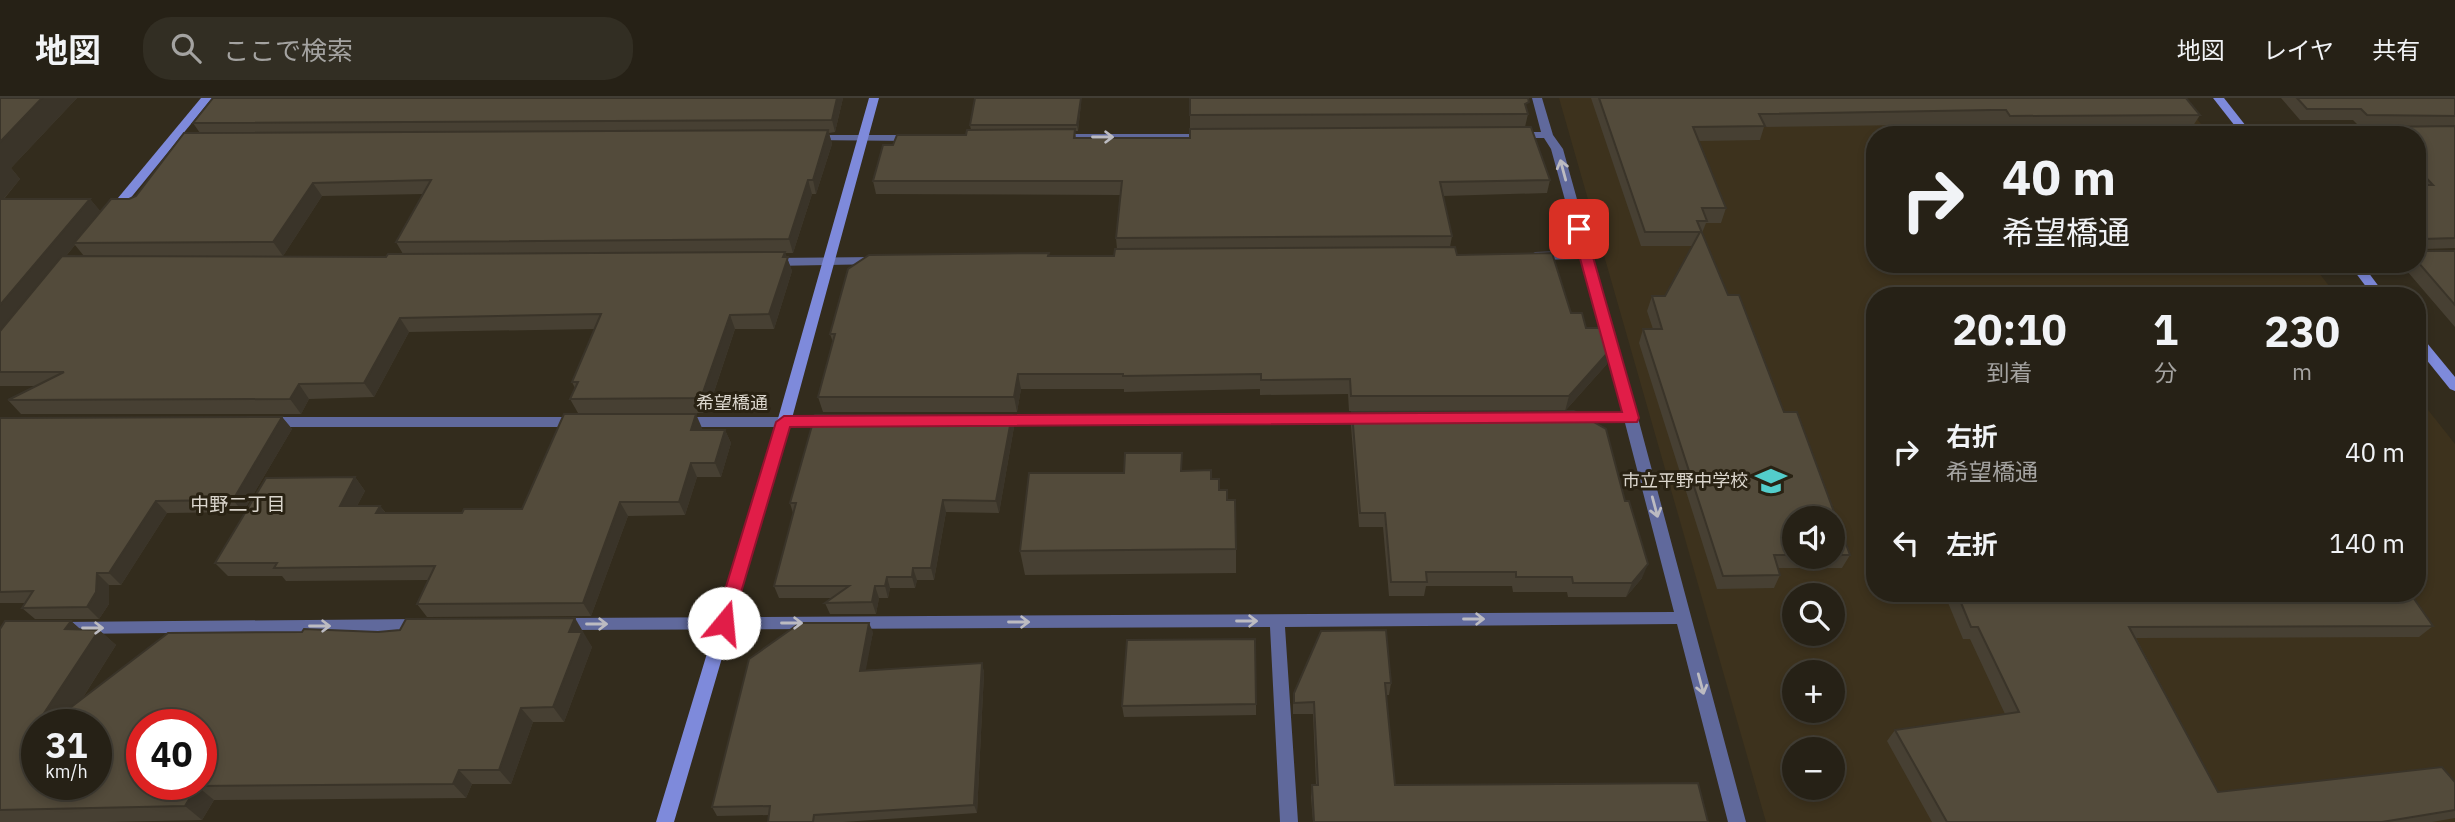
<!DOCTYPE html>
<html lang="ja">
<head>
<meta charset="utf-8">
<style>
	:root { --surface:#262116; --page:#322e23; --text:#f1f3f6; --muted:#a4a3a1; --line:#423e35 }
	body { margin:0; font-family:"IBM Plex Sans","Noto Sans JP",sans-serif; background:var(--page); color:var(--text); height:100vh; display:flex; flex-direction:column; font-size:26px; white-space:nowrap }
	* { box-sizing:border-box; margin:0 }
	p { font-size:23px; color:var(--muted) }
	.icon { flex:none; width:38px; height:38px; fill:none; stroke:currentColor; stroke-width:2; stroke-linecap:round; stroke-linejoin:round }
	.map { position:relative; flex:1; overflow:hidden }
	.details { position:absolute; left:1866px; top:189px; width:560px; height:315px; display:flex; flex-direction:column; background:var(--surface); border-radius:28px; box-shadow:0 4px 10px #0003,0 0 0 2px var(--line) }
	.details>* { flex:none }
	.hud { position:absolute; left:1866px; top:28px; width:560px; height:147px; border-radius:28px; box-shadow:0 4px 10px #0003,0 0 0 2px var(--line); background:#262116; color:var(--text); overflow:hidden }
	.fabs { position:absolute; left:1782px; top:408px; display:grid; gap:14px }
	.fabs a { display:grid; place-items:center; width:63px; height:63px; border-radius:50%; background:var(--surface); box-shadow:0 4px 10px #0003,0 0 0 2px var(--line); font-size:35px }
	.speed { position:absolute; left:21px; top:611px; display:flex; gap:14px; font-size:35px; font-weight:700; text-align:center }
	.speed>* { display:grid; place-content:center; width:91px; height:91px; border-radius:50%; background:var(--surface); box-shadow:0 4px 10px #0003,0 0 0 2px var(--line); line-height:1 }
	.speed small { font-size:18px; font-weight:400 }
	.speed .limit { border:10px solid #d22; background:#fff; color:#111 }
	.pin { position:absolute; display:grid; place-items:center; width:60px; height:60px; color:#fff; margin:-30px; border-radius:14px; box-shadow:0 4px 10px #0006 }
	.me { position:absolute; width:77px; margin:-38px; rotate:17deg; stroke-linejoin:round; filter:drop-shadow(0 0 5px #0008) }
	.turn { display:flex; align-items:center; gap:24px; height:147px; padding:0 21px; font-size:32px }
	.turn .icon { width:91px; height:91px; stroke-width:2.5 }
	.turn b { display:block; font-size:49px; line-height:60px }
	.eta { display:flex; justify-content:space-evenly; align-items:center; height:119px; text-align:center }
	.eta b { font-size:42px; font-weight:800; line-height:49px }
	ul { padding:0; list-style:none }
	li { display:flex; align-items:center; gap:21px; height:91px; padding:0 21px }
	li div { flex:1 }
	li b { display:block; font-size:26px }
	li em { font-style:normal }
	header { display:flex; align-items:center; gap:42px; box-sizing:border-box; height:98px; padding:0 35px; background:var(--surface); border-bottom:2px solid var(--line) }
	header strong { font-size:33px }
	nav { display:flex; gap:38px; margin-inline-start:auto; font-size:24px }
	.search { width:490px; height:63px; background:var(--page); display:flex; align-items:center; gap:18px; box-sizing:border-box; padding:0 24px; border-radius:28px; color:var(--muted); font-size:26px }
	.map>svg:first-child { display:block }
	.built { fill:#3d321d; fill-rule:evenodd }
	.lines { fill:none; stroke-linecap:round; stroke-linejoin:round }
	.street { fill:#60699c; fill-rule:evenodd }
	.secondary { fill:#7e8adb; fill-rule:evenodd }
	.wall { fill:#474033; fill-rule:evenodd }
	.shaded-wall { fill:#3a3429 }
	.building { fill:#534b3b; stroke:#3a3429; stroke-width:2; fill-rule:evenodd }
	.oneway { stroke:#bcbbc1 }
	.route { fill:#e11d48; stroke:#92132f; stroke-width:2 }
	.labels { text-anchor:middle; stroke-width:6; stroke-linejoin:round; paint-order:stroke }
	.street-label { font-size:18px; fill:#dbd6cd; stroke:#292213 }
	.poi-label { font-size:18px; fill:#dbd6cd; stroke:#292213; text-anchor:end }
	.neighbourhood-label { font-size:19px; fill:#dbd6cd; stroke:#292213 }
</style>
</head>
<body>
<header>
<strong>地図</strong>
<div class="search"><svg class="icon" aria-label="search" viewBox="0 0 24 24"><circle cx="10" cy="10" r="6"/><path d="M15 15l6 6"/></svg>ここで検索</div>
<nav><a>地図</a><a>レイヤ</a><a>共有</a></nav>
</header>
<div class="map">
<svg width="2455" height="724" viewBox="0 0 2455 724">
	<rect width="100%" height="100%" fill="#332c1d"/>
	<path class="built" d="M1559,0H2180L2210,37H1874V166H2312L2337,198H1874V495H2417V298L2455,346V724H1766ZM1794,420H1832V458H1794ZM1794,497H1832V536H1794ZM1794,574H1832V612H1794ZM1794,651H1832V690H1794Z"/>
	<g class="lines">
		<g class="street">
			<path d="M1532,0H1542L1553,37L1563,51L1638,320L1746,724H1728L1677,526L1285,529L1298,724H1280L1270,529L562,532L557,531L554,526L557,521L562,520L1674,514L1625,325H1570L1563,320L1570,315H1623L1581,161L1535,162L1529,158L1535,154L1579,153L1551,51L1544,40H1517L1511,37L1517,34H1541Z"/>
			<path d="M2245,31H2391L2397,34L2393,37L2241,36L2239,34Z"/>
			<path d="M1058,36H1209L1215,39L1209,42L1054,41V37Z"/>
			<path d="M813,37H912L918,40L912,43L809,42L807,40Z"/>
			<path d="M878,159L884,163L882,166L772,168L766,164L772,160Z"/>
			<path d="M1371,316L1378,321L1371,326L996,328L989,323L996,318Z"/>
			<path d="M268,319H577L584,324L577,329H268L261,324Z"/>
			<path d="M681,319H832L839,324L832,329H681L674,324Z"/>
			<path d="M419,521L424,522L427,527L424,532L419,533L61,536L56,535L53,530L56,525L61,524Z"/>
		</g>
		<g class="secondary">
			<path d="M201,0H212L116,118H108V112Z"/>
			<path d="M869,0H879L791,324L674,724H656L777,324Z"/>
			<path d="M2213,0H2224L2253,37H2242Z"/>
			<path d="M2349,166H2362L2386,198H2373Z"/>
			<path d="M2417,238L2422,239L2455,279V293L2450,291L2417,250Z"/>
		</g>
	</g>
	<g class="wall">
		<path d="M0,0H77L11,70L20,81L4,101H90L100,113L136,98L200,35L193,25L843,0L835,34L829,35L832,46L816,96H812L793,155H785L792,173L774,231H735L707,315H578L570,301L575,290L572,284L595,231L409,234L374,299L309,301L301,316H21L8,302L35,288H0ZM423,96L396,144L403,156L386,159H188L283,158L322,98ZM75,147L84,158H66Z"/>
		<path d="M1081,0V6L1078,33H1075L1076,40H1190V0L1527,14L1528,16L1525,29L1550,82L1547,95L1443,98L1452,138L1450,149L1457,157L1571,215L1586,230L1607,266L1565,313H1349L1348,296L1260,297V291L1124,294V291H1021L1017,314H823L818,299L833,244L830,236L1049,158H1114L1117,151L1116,140L1120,97L876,96L873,83L893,47L966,37L971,32L970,27Z"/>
		<path d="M1591,0H2186L2200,17L2191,31L2003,32L1999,26H1984L1764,29L1760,42L1699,43L1726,110L1721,125H1706L1702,135L1728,197L1850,457L1842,470H1778L1780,477L1774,490L1717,491L1639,245L1643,231H1653L1647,213L1652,198H1665L1692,148H1641ZM1794,420H1832V458H1794Z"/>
		<path d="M2281,0H2455V28H2359L2353,22H2300Z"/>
		<path d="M2455,28V150L2424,151L2426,153H2455V229L2401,166H2417V37H2371L2377,29Z"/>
		<path d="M1352,314L1642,480L1626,499H1568L1567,494H1513L1512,488H1426L1424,498H1389L1383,429H1359L1351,328Z"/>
		<path d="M282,319L292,331L243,414L167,415L121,487H109V506L99,521H35L22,510L25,505H0V320Z"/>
		<path d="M1014,329L999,415L946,414L934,482H917L915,490H890L888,500H879L876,516H830L825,505L832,500H779L774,488L793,415L790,405Z"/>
		<path d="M702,330V332H725L731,345L721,379H697L685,417L628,418L591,518L427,519L417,506L429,482L286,483L282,478H228L215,465L355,379L365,393L357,408H380L386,415H462L522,411Z"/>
		<path d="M1183,373L1211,381L1227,402L1236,451V475L1025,477L1020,453L1124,375Z"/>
		<path d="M1944,495H2410L2433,528L2419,539L2136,540L2218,694L2455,684V720L2432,724H1932L1887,643L1895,632L2005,616L1970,541H1963Z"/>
		<path d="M71,523L81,532H99L116,547L82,601L378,534L584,535V537L592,549L564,624H533L511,686H472L466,700L214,702L202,722L108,724H0V531Z"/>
		<path d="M1321,533L1391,585L1389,597H1386L1395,687L1708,724H1313L1311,699L1312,687H1316L1313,616H1293V607L1294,595Z"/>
		<path d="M873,534L865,572L982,565L984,575L977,715L843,724H768L769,717L717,718L712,709Z"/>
		<path d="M1256,606V617L1124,619L1122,608Z"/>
	</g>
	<g class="shaded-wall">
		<path d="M42,0H77L11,70L20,81L0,105V44Z"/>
		<path d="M837,0H843L835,34L832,22Z"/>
		<path d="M1081,0V6L1078,33L1077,27Z"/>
		<path d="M828,32L832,46L816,96L813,82Z"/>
		<path d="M808,82L812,96L793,155L789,141Z"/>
		<path d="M313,85L322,98L283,158L273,144Z"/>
		<path d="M90,101L102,115L74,145L75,147L0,237V207Z"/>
		<path d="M785,154L792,173L774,231L769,216Z"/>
		<path d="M730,217L735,231L707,315L701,300Z"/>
		<path d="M400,220L409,234L374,299L364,285Z"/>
		<path d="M1611,251L1607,266L1565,313L1569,298Z"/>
		<path d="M1018,276L1021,291L1017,314L1014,299Z"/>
		<path d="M299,286L309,301L301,316L290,301Z"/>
		<path d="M696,316L702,330L697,346L691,332Z"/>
		<path d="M1012,317L1014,329L999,415L996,403Z"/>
		<path d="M282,319L292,331L243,414L233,402Z"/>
		<path d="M725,332L731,345L721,379L715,365Z"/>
		<path d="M691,365L697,379L685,417L679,404Z"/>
		<path d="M355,379L365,393L350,421L340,408Z"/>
		<path d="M943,402L946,414L934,482L931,470Z"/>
		<path d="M156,403L167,415L121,487L109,475Z"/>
		<path d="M620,404L628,418L591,518L583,505Z"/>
		<path d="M380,408L390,421L376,415Z"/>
		<path d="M1648,466L1642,480L1626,499L1632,485Z"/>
		<path d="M913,470L917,482L915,490L912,479Z"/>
		<path d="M97,475L109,487V506L99,521L87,509Z"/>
		<path d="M887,479L890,490L888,500L885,488Z"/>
		<path d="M875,488L879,500L876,516L872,504Z"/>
		<path d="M575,520L592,549L564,624L553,609L569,534Z"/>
		<path d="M71,523L88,538L65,531Z"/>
		<path d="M869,525L873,534L864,582L860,573Z"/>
		<path d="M99,532L116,547L66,626H37Z"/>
		<path d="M982,565L984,575L977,715L974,707Z"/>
		<path d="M521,610L533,624L511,686L499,672Z"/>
		<path d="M37,627V653L25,644Z"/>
		<path d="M459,672L472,686L466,700L453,686Z"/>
		<path d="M197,688L214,702L202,722L185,708Z"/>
	</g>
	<g class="building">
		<path d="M0,0H42L0,44Z"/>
		<path d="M213,0H837L832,22L193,25Z"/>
		<path d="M975,0H1081L1077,27H970Z"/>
		<path d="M1190,0H1528L1529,4L1525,6L1528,16L1190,17Z"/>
		<path d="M1599,0H2186L2200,17L2010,18L2006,12H1991L1759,16L1765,28L1693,29L1726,110H1702L1707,123H1697L1728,197H1739L1784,314H1797L1850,457H1832V420H1794V457H1774L1780,477L1723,478L1643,231H1662L1652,198H1665L1700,134H1645Z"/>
		<path d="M2297,0H2455V18L2367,17L2361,11H2307Z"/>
		<path d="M2455,28V140L2424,141L2423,150L2426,153H2455V207L2417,163V87H2433L2417,70V37H2385L2377,29Z"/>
		<path d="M1531,29L1550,82L1440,84L1452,138L1116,140L1122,83H873L883,47H893L897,37H966L967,32L1075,31L1074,40H1190V31Z"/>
		<path d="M828,32L813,82H808L789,141L396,144L431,82L313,85L273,144L74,145L111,101H129L136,98L184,35Z"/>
		<path d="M0,101H90L0,207Z"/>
		<path d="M1455,149L1457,157L1552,155L1571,215H1582L1586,230H1606L1611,251L1569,298H1351L1350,281L1261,282V276L1123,278V276H1018L1014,299H818L835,236H830L848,171L869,157L1049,155L1048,158H1114L1115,151Z"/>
		<path d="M785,154L783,159H788L769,216L730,217L701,300L570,301L578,284H572L601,216L400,220L364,285L299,286L290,301L8,302L64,274H0V233L62,158L386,159L388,156Z"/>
		<path d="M1574,313L1606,331L1625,403H1629L1648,466L1632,485H1573L1572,479H1516V474H1426L1427,484H1391L1385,415H1360L1352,314Z"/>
		<path d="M564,316H696L691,332H725L715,365H691L679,404H620L583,505L417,506L435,468L274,470L277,465H215L266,380L355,379L340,408H380L376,415H462L464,411H522Z"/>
		<path d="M815,317H1012L996,403L943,402L931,470H913L912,479H887L885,488H875L872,504L825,505L849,488H774L796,405H790Z"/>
		<path d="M282,319L233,402L156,403L109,475H97L96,494L87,509L22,510L33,493L0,494V320Z"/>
		<path d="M1125,355H1182L1181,373L1211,372V381H1219V392H1227V402H1235L1236,451L1020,453L1029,375H1124Z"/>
		<path d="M1957,495H2410L2433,528L2129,529L2218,694L2442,669L2455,684V712L2382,724H1947L1895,632L2019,614L1978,529H1971Z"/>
		<path d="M575,520L569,534H582L553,609L521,610L499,672H459L453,686L197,688L185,708L0,712V531L5,523H71L65,531L99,532L25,644L37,636V686H96V626H49L168,535L302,534L304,531L378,534L400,532L406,521ZM142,626H201V686H142Z"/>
		<path d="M800,525H869L860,573L982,565L974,707L814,717L813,724H768L770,708L712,709L749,561Z"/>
		<path d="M1386,532L1391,585H1385L1395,687L1698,685L1708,724H1314L1312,687H1318L1314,604L1294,605V595L1321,533Z"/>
		<path d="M1255,541L1256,606L1122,608L1127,542Z"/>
	</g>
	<defs><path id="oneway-shaft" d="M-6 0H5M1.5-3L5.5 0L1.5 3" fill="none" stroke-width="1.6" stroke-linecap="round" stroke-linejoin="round" transform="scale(1.75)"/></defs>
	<g class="oneway">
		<use href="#oneway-shaft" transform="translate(1103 39)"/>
		<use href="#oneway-shaft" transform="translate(1563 72) rotate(-105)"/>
		<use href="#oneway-shaft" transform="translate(1655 409) rotate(75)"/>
		<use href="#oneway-shaft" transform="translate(1474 521)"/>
		<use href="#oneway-shaft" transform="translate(1247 523)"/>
		<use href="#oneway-shaft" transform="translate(1019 524)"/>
		<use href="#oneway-shaft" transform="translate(792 525)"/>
		<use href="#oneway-shaft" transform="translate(597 526)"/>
		<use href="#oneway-shaft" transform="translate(320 528)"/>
		<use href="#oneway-shaft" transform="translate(93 530)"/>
		<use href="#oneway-shaft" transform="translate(1701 586) rotate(75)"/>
	</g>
	<path class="route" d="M1579,127L1585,131L1639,320L1637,324L790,329L732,525L730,530L724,532L717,530L715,525L776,324L784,318L1622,314L1572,131Z"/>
	<defs>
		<symbol id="school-bare" viewBox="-9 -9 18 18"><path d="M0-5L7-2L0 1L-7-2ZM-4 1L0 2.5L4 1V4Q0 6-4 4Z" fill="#53cdcb" stroke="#292213" stroke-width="2.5" paint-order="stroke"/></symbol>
	</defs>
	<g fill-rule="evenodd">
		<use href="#school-bare" x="1749" y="361" width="44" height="44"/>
	</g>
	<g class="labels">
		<g class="street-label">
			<text x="732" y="311">希望橋通</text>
		</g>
		<g class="poi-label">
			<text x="1748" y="389">市立平野中学校</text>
		</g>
		<g class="neighbourhood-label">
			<text x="238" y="413">中野二丁目</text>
		</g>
	</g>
</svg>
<div class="fabs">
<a><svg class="icon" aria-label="sound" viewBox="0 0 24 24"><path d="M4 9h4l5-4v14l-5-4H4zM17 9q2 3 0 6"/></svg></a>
<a><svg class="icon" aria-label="search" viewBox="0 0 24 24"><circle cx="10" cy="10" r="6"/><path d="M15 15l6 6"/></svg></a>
<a>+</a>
<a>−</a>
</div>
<div class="speed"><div>31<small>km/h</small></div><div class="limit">40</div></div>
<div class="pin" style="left:1579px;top:131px;background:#d93025"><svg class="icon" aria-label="arrive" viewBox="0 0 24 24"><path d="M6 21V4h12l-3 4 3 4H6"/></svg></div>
<svg class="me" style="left:724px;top:525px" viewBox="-20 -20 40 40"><circle r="19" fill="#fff"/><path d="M0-13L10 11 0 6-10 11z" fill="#e11d48"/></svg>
<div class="hud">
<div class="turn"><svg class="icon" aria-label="right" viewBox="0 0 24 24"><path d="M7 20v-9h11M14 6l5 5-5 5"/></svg><div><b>40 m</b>希望橋通</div></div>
</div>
<section class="details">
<div class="eta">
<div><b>20:10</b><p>到着</p></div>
<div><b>1</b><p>分</p></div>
<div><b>230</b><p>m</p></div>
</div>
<ul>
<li><svg class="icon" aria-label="right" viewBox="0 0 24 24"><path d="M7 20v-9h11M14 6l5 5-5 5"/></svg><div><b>右折</b><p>希望橋通</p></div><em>40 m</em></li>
<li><svg class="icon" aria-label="left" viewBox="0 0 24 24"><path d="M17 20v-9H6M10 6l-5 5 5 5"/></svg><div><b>左折</b></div><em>140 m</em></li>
</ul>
</section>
</div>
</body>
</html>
